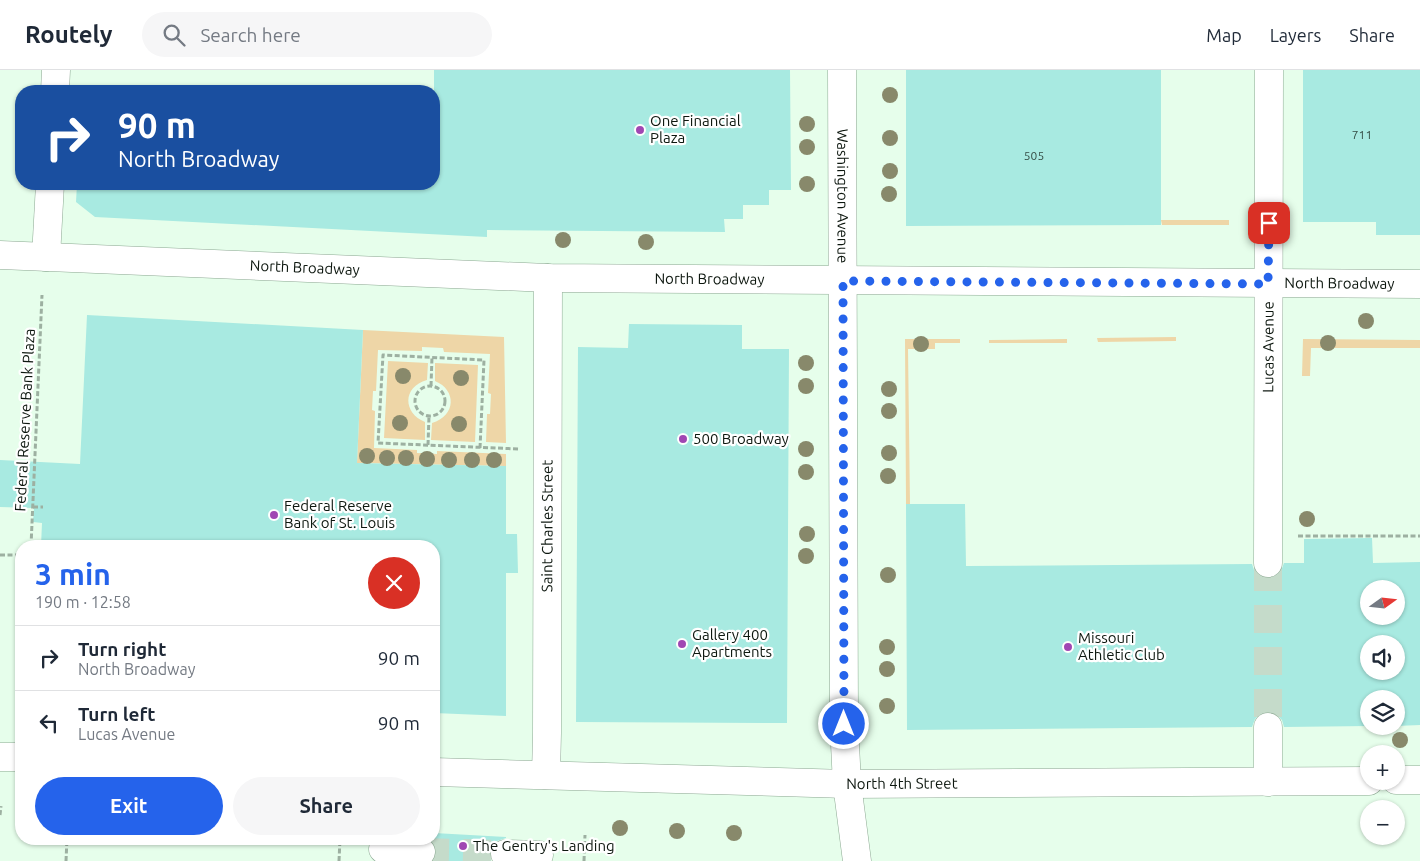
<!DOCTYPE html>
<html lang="en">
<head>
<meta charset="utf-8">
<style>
	:root { --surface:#fff; --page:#f6f6f7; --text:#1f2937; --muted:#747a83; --line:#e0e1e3; --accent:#2563eb }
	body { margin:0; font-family:Ubuntu,sans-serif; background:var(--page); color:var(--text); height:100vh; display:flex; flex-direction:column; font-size:19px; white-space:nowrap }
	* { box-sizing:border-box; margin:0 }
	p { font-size:16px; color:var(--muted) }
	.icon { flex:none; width:28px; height:28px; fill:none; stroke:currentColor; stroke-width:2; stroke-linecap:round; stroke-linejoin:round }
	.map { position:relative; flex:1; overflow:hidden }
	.drawer { position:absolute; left:15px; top:470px; width:425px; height:305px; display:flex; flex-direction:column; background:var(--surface); border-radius:20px; box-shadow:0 1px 4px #0004 }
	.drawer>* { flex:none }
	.guide { position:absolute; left:15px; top:15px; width:425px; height:105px; border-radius:20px; box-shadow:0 1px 4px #0004; background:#1a4fa0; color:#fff; overflow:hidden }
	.needle { width:32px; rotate:75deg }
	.fabs { position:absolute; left:1360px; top:510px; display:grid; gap:10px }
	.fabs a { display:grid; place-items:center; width:45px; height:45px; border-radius:50%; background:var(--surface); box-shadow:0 1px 4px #0004; font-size:25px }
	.pin { position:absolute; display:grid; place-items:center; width:42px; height:42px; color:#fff; margin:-21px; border-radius:10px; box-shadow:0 2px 8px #0006 }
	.me { position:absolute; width:55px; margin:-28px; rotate:0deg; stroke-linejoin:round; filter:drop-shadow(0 0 4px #0008) }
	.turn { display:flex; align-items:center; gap:18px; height:105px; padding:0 20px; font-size:22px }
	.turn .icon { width:65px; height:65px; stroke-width:2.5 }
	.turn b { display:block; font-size:35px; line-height:42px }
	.round { display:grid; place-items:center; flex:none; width:52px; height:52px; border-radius:26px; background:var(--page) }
	.headline { display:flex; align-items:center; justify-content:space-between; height:85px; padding:0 20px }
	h1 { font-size:30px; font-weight:700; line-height:38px; color:var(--accent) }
	.primary-button { display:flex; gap:10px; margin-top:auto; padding:10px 20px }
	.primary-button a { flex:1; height:58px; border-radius:30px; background:var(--accent); color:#fff; font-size:20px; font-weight:700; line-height:58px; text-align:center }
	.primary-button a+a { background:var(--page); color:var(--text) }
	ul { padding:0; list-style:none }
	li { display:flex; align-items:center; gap:15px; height:65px; padding:0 20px; border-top:1px solid var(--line) }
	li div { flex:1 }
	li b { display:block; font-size:19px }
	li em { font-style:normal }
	header { display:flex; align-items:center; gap:30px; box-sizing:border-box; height:70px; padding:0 25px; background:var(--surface); border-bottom:1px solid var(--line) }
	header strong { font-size:24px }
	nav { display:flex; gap:28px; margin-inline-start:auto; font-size:18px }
	.search { width:350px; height:45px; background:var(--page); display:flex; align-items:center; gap:12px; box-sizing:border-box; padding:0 18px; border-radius:28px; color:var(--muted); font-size:19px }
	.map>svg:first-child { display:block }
	.green { fill:#eed6a7 }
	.building { fill:#a8eae1; fill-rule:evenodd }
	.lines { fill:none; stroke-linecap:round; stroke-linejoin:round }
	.minor-tunnel { stroke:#c5dbca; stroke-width:28; stroke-dasharray:28 14; stroke-linecap:butt }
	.minor-casing { stroke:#8ca892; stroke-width:29 }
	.major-casing { stroke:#8ca892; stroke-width:29 }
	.path { stroke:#9db0a1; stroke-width:3; stroke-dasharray:5 2.5; stroke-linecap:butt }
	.minor { stroke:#fff; stroke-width:28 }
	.major { stroke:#fff; stroke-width:28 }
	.tree { fill:#88896b }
	.route { stroke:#2563eb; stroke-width:9; stroke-dasharray:0 16.2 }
	.poi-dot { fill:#a047b3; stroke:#fff; stroke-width:2 }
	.labels { text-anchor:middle; stroke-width:4.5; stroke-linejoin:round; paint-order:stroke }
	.number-label { font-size:12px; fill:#344c44 }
	.poi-label { font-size:15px; fill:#0d170f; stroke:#fff; text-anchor:start }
	.street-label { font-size:15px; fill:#0d170f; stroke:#fff }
</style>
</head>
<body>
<header>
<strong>Routely</strong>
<div class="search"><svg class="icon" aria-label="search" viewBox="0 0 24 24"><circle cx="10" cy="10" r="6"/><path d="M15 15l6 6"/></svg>Search here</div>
<nav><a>Map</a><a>Layers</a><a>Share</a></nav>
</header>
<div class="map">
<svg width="1420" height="791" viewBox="0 0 1420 791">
	<rect width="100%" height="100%" fill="#e6feeb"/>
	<g class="green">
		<path d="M1161,150H1229V155H1162Z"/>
		<path d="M363,260L504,267L506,373L486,372L487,344H490L491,324L488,323L490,284L444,282L443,278L422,277V281L378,280L376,321H373L372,340L375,341L374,378L417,380V383L437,384V381L506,384V396L357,393Z"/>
		<path d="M1176,267V271L1098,272L1097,268Z"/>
		<path d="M905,269H960V273H935V279H908L910,434H906Z"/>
		<path d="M1067,269V273H989V270Z"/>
		<path d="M1303,269L1420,270V278H1311L1310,306H1302Z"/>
		<path d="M388,291L428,293L427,310C402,317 403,343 425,352V370L384,368Z"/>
		<path d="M435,293L478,295L475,372L431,370L432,353C456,346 457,320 435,311Z"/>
	</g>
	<g class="building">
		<path d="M434,0H790L791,120H769V135H743V149H724L725,162L487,160V167L95,147L76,132L77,114H434Z"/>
		<path d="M906,0H1161V155L906,156Z"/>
		<path d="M1303,0H1420V165H1376V152H1303Z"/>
		<path d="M87,245L363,260L357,393L506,396V464H517L518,503H506V646L434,643V476H41L42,453L33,452L34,438L0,437V390L80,394Z"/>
		<path d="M629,254L742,255V279H789L787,653L576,652L578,277L628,278Z"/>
		<path d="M906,434H965L966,496L1252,494L1254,500L1260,506L1268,509L1275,507L1281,501L1284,493H1304V469L1372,468L1373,493L1420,492V655L1396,656V629H1369V656L1284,657L1282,650L1276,644L1268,641L1261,643L1255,649L1252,657L907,660ZM1369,519H1396V546H1369ZM1369,574H1396V601H1369Z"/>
		<path d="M434,763L506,767V768L497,771L492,776L489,783L491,791H434L437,783L434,774Z"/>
	</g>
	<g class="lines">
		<g class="minor-tunnel">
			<path d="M1268,493V657"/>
			<path d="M421,782L505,784"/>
		</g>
		<defs>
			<g id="minor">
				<path d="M55,21L56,0"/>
				<path d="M46,187L50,114"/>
				<path id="s1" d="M1268,493L1269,0"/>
				<path id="s2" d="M546,705L547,663L548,208"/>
				<path d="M1268,712V657"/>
				<path d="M383,779L421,782"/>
				<path d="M505,784L539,785"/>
			</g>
			<g id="major">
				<path id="s3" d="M842,0L844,654L847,714L857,791"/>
				<path id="s4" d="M0,185L548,208L1420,214"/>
				<path d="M0,687H21"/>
				<path id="s5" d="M434,702L847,714L1369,711"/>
				<path d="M1396,710H1420"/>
			</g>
		</defs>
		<use href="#minor" class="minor-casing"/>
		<use href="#major" class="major-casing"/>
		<g class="path">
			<path d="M431,316L432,287"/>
			<circle cx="430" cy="331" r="15"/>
			<path d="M428,375L429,346"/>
			<path d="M480,378L484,290L383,285L378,373L519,379"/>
			<path d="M33,437H43"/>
			<path d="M1298,466H1420"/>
			<path d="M31,476L42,225"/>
			<path d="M0,485H21"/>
			<path d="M0,745L1,736"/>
			<path d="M66,791L67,769"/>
			<path d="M339,791L340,769"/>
			<path d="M584,791L585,765"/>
		</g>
		<use href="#minor" class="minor"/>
		<use href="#major" class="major"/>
	</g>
	<g class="tree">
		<circle cx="890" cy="25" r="8"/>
		<circle cx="807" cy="54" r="8"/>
		<circle cx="890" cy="68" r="8"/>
		<circle cx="807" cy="77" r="8"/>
		<circle cx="890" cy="101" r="8"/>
		<circle cx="807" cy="114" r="8"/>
		<circle cx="889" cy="124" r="8"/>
		<circle cx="563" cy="170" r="8"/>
		<circle cx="646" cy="172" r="8"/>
		<circle cx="1366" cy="251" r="8"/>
		<circle cx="1328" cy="273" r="8"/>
		<circle cx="921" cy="274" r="8"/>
		<circle cx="806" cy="293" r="8"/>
		<circle cx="403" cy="306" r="8"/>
		<circle cx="461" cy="308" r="8"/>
		<circle cx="806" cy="316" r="8"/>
		<circle cx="889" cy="319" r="8"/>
		<circle cx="889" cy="341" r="8"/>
		<circle cx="400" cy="353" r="8"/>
		<circle cx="459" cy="354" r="8"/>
		<circle cx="806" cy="379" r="8"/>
		<circle cx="889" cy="383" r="8"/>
		<circle cx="367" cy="386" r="8"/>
		<circle cx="387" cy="388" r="8"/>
		<circle cx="406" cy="388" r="8"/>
		<circle cx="427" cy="389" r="8"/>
		<circle cx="449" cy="390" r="8"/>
		<circle cx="472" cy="390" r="8"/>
		<circle cx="494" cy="390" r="8"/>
		<circle cx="806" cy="402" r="8"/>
		<circle cx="888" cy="406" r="8"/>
		<circle cx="1307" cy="449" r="8"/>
		<circle cx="807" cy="464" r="8"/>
		<circle cx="806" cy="486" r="8"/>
		<circle cx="888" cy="505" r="8"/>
		<circle cx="887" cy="577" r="8"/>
		<circle cx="887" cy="599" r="8"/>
		<circle cx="887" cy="636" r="8"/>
		<circle cx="1400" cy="670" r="8"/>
		<circle cx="620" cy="758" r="8"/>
		<circle cx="677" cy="761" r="8"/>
		<circle cx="734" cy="763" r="8"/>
	</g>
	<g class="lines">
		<path class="route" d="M844,654L843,211L1268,214L1269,153"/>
	</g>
	<g class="poi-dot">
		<circle cx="640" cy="60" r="5"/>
		<circle cx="683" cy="369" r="5"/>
		<circle cx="274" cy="445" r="5"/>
		<circle cx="682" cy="574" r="5"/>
		<circle cx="1068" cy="577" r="5"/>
		<circle cx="463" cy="776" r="5"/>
	</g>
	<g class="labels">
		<g class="number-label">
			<text x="1362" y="69">711</text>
			<text x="1034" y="90">505</text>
		</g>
		<g class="poi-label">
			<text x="650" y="56">One Financial<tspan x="650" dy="17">Plaza</tspan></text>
			<text x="693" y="374">500 Broadway</text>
			<text x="284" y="441">Federal Reserve<tspan x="284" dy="17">Bank of St. Louis</tspan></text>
			<text x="692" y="570">Gallery 400<tspan x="692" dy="17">Apartments</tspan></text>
			<text x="1078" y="573">Missouri<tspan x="1078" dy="17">Athletic Club</tspan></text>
			<text x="473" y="781">The Gentry's Landing</text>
		</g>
		<g class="street-label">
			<text dy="5" stroke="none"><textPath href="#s3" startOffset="126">Washington Avenue</textPath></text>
			<text dy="5" stroke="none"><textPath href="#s4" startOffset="305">North Broadway</textPath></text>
			<text dy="5" stroke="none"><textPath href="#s4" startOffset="710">North Broadway</textPath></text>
			<text dy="5" stroke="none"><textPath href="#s4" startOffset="1340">North Broadway</textPath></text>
			<text dy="5" stroke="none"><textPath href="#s1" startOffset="216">Lucas Avenue</textPath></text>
			<text transform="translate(25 350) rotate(-87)" y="5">Federal Reserve Bank Plaza</text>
			<text dy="5" stroke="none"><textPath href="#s2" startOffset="249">Saint Charles Street</textPath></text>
			<text dy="5" stroke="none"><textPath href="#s5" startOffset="468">North 4th Street</textPath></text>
		</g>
	</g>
</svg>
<div class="fabs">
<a><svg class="needle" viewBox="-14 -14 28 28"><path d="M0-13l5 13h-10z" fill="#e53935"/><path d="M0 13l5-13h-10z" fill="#747a83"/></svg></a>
<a><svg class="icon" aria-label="sound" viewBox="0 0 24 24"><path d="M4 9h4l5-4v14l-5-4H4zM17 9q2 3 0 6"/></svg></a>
<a><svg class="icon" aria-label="layers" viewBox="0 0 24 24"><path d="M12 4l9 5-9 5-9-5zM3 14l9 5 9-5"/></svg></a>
<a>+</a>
<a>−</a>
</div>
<div class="pin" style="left:1269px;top:153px;background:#d93025"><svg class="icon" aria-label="arrive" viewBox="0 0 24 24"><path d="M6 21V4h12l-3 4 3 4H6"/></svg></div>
<svg class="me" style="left:844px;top:654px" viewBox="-20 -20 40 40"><circle r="17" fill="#2563eb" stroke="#fff" stroke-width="3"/><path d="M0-11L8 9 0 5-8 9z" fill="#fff"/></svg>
<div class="guide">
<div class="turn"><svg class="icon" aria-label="right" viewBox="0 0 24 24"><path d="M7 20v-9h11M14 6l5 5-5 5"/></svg><div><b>90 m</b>North Broadway</div></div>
</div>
<section class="drawer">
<div class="headline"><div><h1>3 min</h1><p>190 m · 12:58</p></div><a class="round" style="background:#d93025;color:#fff"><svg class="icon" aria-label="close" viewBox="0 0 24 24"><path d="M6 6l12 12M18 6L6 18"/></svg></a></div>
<ul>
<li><svg class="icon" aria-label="right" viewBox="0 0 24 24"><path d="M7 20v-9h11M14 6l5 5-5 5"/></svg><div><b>Turn right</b><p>North Broadway</p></div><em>90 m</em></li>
<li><svg class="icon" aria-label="left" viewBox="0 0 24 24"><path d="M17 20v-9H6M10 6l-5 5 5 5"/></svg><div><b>Turn left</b><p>Lucas Avenue</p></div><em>90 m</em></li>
</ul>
<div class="primary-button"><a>Exit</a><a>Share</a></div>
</section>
</div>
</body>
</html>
